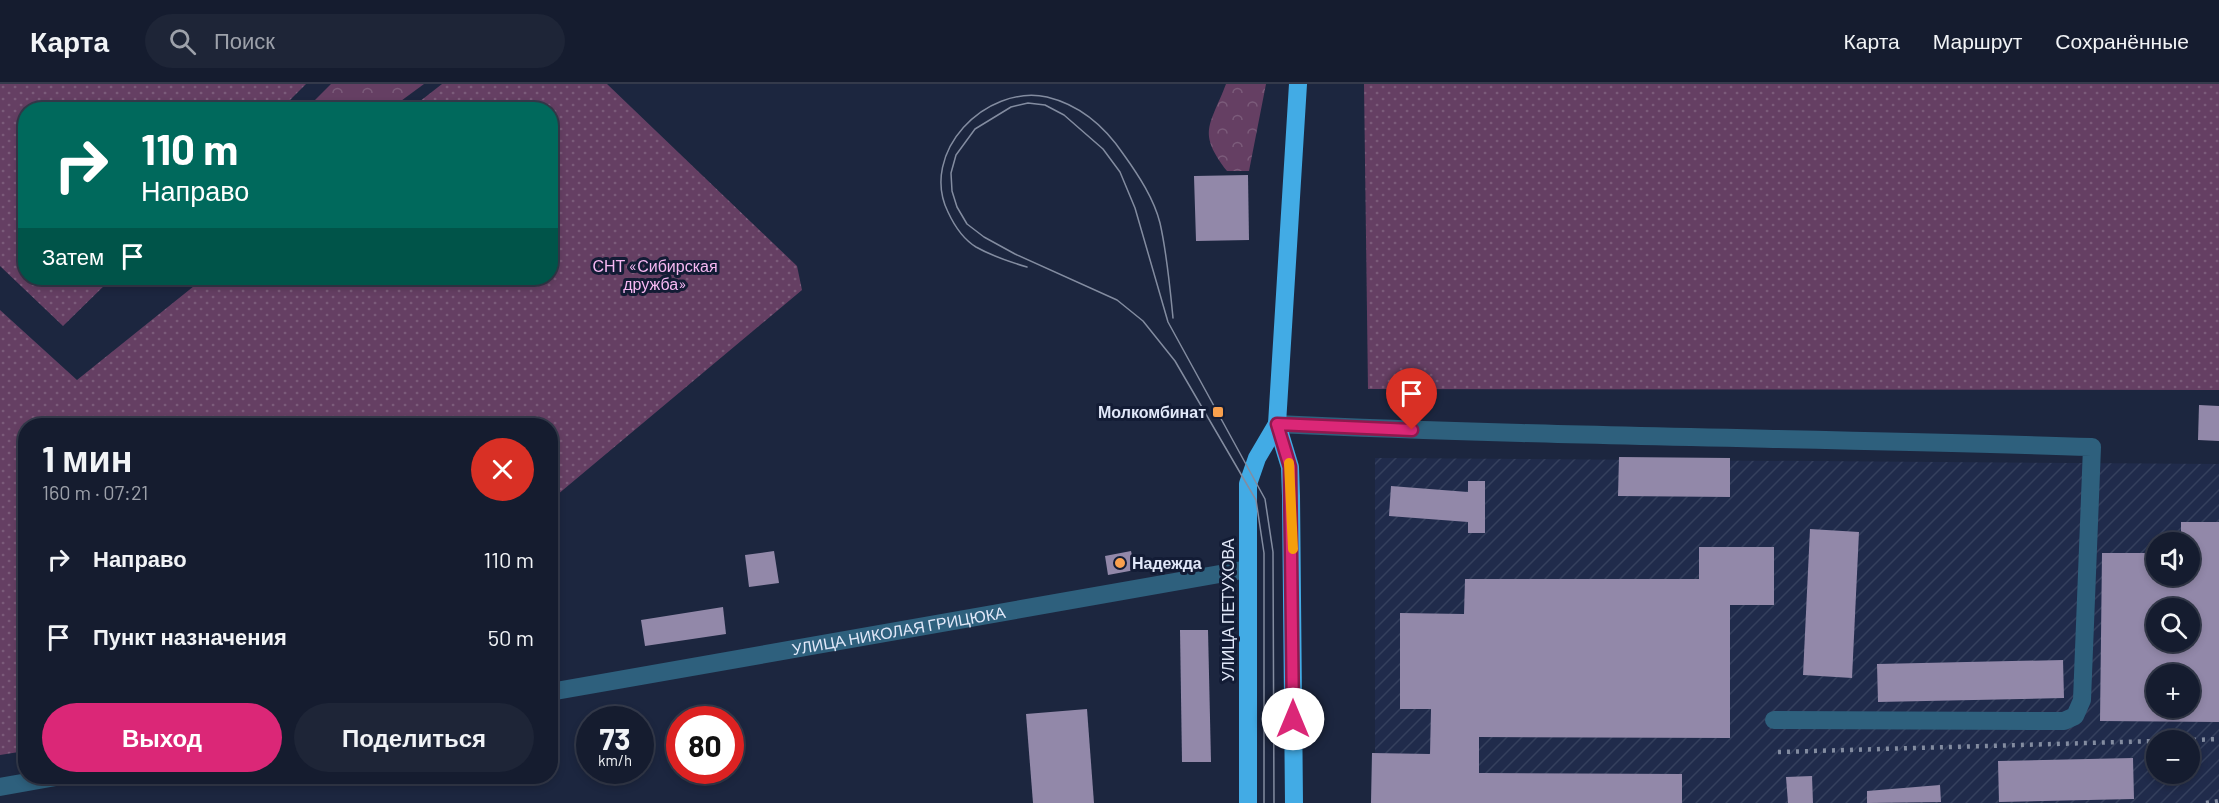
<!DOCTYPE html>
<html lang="ru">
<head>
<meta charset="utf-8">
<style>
	:root { --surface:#151c2f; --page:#1e2537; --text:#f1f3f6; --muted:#9da1aa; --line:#343a4b; --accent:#db2777 }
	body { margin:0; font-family:Barlow,sans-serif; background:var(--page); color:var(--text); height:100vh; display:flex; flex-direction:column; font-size:22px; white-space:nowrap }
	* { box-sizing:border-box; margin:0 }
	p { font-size:20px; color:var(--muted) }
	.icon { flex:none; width:33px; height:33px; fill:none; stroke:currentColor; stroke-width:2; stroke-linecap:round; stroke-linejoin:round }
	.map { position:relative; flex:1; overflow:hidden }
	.drawer { position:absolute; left:18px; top:334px; width:540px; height:366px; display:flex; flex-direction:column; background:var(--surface); border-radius:24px; box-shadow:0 3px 9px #0003,0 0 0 2px var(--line) }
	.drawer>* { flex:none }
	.top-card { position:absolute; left:18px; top:18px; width:540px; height:183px; border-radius:24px; box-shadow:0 3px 9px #0003,0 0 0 2px var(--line); background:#00695c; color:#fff; overflow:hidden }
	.fabs { position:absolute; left:2146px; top:448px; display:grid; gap:12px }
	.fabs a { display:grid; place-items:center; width:54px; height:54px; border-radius:50%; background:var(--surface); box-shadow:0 3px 9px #0003,0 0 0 2px var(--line); font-size:30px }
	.speed { position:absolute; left:576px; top:622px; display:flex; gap:12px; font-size:30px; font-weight:700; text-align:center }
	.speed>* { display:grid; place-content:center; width:78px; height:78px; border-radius:50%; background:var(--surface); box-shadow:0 3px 9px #0003,0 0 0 2px var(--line); line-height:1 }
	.speed small { font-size:15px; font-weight:400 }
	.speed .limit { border:9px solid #d22; background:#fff; color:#111 }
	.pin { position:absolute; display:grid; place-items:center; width:51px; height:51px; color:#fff; margin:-62px -26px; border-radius:50% 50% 50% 0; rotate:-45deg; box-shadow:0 0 6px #0007 }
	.pin .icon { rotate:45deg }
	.me { position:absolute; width:66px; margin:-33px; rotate:0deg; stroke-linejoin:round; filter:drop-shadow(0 0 4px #0008) }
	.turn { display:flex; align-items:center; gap:21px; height:126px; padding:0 24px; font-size:27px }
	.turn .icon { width:78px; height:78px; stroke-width:2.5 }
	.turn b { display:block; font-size:42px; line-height:51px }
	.then { display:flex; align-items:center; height:57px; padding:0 24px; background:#0003; gap:12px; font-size:22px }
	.round { display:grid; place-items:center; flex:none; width:63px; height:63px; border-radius:32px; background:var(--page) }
	.headline { display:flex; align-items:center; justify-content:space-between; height:102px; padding:0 24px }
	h1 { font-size:36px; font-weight:700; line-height:45px }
	.primary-button { display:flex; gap:12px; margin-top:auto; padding:12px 24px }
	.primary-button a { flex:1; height:69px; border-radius:36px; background:var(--accent); color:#fff; font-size:24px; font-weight:700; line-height:69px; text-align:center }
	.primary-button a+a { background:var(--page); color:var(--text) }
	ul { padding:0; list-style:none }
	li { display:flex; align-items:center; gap:18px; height:78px; padding:0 24px }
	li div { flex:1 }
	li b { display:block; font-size:22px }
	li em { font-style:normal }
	header { display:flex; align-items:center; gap:36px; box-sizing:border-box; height:84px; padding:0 30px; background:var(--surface); border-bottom:2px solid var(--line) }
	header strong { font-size:28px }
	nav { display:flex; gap:33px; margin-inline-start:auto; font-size:21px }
	.search { width:420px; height:54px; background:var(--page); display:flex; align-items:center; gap:15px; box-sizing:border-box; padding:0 21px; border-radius:33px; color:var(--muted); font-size:22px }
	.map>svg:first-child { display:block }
	.industrial { fill:url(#industrial-furrows); fill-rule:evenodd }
	.grass { fill:url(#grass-dots) }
	.forest { fill:url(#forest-crowns) }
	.building { fill:#9288a9; fill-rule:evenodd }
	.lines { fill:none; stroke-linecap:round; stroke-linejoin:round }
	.minor { stroke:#2e607d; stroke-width:18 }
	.highway { stroke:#42abe5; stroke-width:18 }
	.tram { stroke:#838ca0; stroke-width:1.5 }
	.rail { stroke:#838ca0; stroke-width:4.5; stroke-dasharray:3 6; stroke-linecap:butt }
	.route-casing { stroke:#8e194d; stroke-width:15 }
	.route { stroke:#db2777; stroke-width:10 }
	.slow { stroke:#f59e0b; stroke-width:10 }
	.poi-dot { fill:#f9a04d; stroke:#131c35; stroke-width:2 }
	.labels { text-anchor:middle; stroke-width:6; stroke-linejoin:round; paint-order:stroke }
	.park-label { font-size:16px; fill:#f7b9f3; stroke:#131c35 }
	.poi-label { font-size:16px; font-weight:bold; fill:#e1e8f9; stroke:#131c35; text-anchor:end }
	.street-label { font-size:16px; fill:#e1e8f9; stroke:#131c35 }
</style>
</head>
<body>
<header>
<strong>Карта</strong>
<div class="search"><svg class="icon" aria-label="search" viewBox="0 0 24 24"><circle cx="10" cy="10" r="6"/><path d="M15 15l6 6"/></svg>Поиск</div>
<nav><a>Карта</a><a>Маршрут</a><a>Сохранённые</a></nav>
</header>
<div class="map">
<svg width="2219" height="719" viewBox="0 0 2219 719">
	<defs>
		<pattern id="industrial-furrows" width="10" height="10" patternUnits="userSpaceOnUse" patternTransform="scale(1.5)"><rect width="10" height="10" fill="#202b4b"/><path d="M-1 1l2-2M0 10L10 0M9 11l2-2" fill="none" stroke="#35405d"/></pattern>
		<pattern id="grass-dots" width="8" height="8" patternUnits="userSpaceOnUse" patternTransform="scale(1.5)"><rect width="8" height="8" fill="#653f63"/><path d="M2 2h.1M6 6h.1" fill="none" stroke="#7b5b7a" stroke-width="1.8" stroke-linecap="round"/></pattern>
		<pattern id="forest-crowns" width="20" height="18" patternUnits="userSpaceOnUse" patternTransform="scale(1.5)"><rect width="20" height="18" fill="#653f63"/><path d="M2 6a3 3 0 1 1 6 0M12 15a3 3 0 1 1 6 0" fill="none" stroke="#7b5b7a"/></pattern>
	</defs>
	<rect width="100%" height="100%" fill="#1c263f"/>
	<path class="industrial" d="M1375,374L2219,380V719H1375ZM2157,459H2190V492H2157ZM2157,525H2190V558H2157ZM2157,591H2190V624H2157ZM2157,657H2190V690H2157Z"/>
	<g class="grass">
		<path d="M0,0H306L281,25L26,26V194H112L63,242L0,182Z"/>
		<path d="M442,0H607L797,182L802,206L551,416L550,342H26L25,667L0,671V226L77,296L204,194H550V26L410,25Z"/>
		<path d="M1364,0H2219V306L1368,305Z"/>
	</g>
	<g class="forest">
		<path d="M331,0H424L390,25H306Z"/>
		<path d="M1226,0H1266L1249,87H1227C1197,48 1210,42 1226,0Z"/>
	</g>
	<g class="building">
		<path d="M1248,91L1249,156L1196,157L1194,92Z"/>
		<path d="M2199,321L2219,322V357L2198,356Z"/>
		<path d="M1619,373L1730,374V413L1618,412Z"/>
		<path d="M1468,397H1485V449H1468V438L1389,432L1391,402L1468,408Z"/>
		<path d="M2181,438H2219V638L2100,637L2102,469H2157V492H2190V459H2181ZM2157,525H2190V558H2157ZM2157,591H2190V624H2157Z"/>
		<path d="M1810,445L1859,448L1852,594L1803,591Z"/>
		<path d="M1699,463H1774V521H1730V654L1479,653V689L1682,690V719H1371L1372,669L1430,670L1431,625H1400V529L1464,530L1465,495H1699Z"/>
		<path d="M774,467L779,499L749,503L745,471Z"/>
		<path d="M1131,467L1135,486L1108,491L1105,472Z"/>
		<path d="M723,523L726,550L645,562L641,536Z"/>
		<path d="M1180,546H1208L1211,678H1182Z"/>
		<path d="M2063,576L2064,614L1878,618L1877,580Z"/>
		<path d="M1087,625L1094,719H1033L1026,630Z"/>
		<path d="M2133,674L2134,715L1999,718L1998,677Z"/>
		<path d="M1812,692L1813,719H1788L1786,693Z"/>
		<path d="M1940,701L1941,718L1867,719V707Z"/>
	</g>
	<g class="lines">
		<g class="minor">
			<path d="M1277,340C1548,353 1820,354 2092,363L2082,616L2075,632L2064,637L1774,636"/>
			<path id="s1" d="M550,608L1248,485"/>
			<path d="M0,703L56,693"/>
		</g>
		<g class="highway">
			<path d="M1248,719V400L1257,374L1277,340"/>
			<path d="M1294,719L1291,412L1290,383L1277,340L1298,0"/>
		</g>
		<g class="tram">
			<path d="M1027,183C1010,178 992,172 976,163C963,155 954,141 948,128C919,69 985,0 1047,13C1080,21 1106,44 1124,71C1139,92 1154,115 1160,139C1167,170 1170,203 1173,234"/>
			<path d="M1264,719V469L1256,416L1175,277L1143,237L1117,216L1015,170L984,153L967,140L957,123L952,107L951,89L956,71L975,45L1011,23L1028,19L1045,21L1064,31L1103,65L1120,88L1135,124L1168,238L1265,415L1273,468L1274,719"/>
		</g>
		<g class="rail">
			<path d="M2166,657L2219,655"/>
			<path d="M1778,668L2157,657"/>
			<path d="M2206,719L2219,717"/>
		</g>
	</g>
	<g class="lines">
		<defs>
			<path id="route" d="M1293,635L1290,383L1277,340L1412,346"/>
		</defs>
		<use href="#route" class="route-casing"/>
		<use href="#route" class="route"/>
		<path class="slow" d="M1289,379L1293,465"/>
	</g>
	<g class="poi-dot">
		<rect x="1212" y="322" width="12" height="12" rx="3"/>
		<circle cx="1120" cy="479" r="6"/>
	</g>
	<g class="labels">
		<g class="park-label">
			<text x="655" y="188">СНТ «Сибирская<tspan x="655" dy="18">дружба»</tspan></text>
		</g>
		<g class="poi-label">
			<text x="1206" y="334">Молкомбинат</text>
			<text x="1132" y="485" text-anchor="start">Надежда</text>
		</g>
		<g class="street-label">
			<text transform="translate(1228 526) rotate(-90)" y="6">УЛИЦА ПЕТУХОВА</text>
			<text dy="6" stroke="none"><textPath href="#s1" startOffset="354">УЛИЦА НИКОЛАЯ ГРИЦЮКА</textPath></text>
		</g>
	</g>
</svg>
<div class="fabs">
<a><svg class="icon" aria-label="sound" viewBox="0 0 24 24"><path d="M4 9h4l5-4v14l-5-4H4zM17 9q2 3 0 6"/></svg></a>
<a><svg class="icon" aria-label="search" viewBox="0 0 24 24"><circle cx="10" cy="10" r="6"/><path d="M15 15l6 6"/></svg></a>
<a>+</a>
<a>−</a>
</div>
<div class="speed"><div>73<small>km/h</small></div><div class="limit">80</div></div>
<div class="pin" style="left:1412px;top:346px;background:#d93025"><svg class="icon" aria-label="arrive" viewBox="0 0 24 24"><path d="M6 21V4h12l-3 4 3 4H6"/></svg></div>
<svg class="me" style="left:1293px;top:635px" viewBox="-20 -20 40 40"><circle r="19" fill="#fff"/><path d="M0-13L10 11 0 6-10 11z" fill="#db2777"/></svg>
<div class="top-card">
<div class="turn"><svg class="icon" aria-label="right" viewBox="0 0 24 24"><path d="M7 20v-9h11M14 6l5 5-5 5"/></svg><div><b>110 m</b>Направо</div></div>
<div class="then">Затем<svg class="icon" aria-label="arrive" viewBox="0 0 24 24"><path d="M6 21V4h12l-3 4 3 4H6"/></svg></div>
</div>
<section class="drawer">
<div class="headline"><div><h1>1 мин</h1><p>160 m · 07:21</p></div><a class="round" style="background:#d93025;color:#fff"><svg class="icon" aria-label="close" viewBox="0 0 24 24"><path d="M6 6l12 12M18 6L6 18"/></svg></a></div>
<ul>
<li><svg class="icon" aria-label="right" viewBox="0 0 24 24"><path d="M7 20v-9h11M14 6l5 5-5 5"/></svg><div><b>Направо</b></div><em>110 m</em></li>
<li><svg class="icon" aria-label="arrive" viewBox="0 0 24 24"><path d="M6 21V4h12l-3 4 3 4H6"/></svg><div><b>Пункт назначения</b></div><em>50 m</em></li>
</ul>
<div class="primary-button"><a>Выход</a><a>Поделиться</a></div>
</section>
</div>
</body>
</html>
